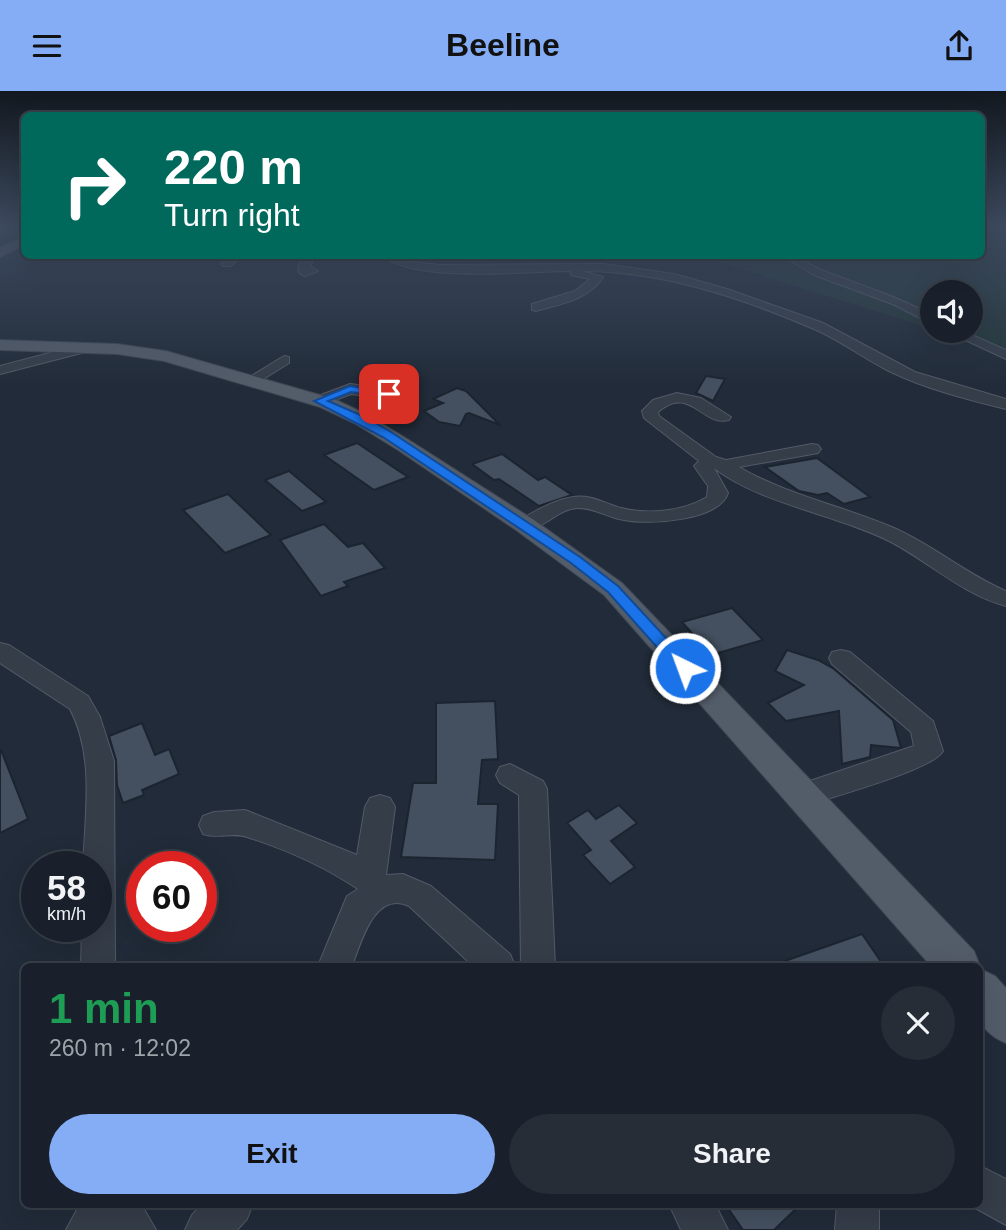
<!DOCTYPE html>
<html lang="en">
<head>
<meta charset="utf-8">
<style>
	:root { --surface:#19202b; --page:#262d37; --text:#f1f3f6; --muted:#9fa3a9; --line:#373e47; --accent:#84adf6 }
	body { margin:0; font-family:Arial,sans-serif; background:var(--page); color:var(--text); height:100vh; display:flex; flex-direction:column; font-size:26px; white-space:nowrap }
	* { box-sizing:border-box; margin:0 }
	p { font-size:23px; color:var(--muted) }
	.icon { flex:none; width:38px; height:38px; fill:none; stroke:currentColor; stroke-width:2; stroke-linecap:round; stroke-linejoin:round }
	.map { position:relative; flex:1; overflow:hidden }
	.side { position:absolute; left:21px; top:872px; width:962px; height:245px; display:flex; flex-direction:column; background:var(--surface); border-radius:10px; box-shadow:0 7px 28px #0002,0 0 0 2px var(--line) }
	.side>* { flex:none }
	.guide { position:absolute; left:21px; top:21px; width:964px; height:147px; border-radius:10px; box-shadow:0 7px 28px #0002,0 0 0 2px var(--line); background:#00695c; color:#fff; overflow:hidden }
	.tools { position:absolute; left:920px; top:189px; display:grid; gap:14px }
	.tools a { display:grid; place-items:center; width:63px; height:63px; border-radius:50%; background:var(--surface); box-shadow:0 7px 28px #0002,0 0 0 2px var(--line); font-size:35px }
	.speed { position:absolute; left:21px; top:760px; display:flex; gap:14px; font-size:35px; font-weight:700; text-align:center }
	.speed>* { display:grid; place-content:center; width:91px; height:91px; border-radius:50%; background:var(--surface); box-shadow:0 7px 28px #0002,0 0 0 2px var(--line); line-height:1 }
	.speed small { font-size:18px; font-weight:400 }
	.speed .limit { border:10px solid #d22; background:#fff; color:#111 }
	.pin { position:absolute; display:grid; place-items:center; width:60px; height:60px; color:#fff; margin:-30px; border-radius:14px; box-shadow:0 4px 10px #0006 }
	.me { position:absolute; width:77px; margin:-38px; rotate:318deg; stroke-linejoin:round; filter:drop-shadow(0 0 5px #0008) }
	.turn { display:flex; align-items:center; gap:24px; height:147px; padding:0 28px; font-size:32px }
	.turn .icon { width:91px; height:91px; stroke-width:2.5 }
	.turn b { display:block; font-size:49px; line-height:60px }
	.round { display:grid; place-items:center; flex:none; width:74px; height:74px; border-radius:37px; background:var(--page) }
	.overview { display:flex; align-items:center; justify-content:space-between; height:119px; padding:0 28px }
	h1 { font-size:42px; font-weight:700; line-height:52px; color:#1e9e55 }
	.action { display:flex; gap:14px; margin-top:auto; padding:14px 28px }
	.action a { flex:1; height:80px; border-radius:42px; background:var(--accent); color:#111; font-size:28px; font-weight:700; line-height:80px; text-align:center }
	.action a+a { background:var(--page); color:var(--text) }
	header { display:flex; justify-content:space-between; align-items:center; height:91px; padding:0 28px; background:var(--accent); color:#111; font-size:32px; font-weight:700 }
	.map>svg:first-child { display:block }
	.green { fill:#23373a }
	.building { fill:#445060; stroke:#1c2430; stroke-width:2 }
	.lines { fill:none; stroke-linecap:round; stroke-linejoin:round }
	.minor-casing { stroke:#535a67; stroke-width:2 }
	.major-casing { stroke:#3e4652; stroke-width:2 }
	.minor { fill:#353d49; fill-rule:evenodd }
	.major { fill:#535c69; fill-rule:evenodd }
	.route { fill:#1a73e8; stroke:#114b97; stroke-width:2 }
</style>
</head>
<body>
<header><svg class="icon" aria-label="menu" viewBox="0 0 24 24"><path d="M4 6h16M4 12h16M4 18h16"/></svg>Beeline<svg class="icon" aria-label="share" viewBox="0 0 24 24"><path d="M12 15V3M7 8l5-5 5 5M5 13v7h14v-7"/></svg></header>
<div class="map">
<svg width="1006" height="1139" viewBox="0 0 1006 1139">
	<rect width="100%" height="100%" fill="#212b39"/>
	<path class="green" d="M982,136H1006V261L939,240H971V201H933V238L699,165L982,164Z"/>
	<g class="building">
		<path d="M706,285L725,288L713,310L696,302Z"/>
		<path d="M457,297L466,300L500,334L469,322L466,323L460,335L439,331L424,320L443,312L433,308Z"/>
		<path d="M357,352L408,386L374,399L324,364Z"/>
		<path d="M502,363L538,389L545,386L572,404L539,415L499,388L494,389L472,373Z"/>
		<path d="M817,367L870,406L844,413L827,402L818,404L799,400L765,376Z"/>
		<path d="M289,380L326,411L302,420L265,389Z"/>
		<path d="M228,403L271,444L225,462L183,419Z"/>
		<path d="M324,433L348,456L363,452L385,477L344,491L348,495L321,505L280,449Z"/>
		<path d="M732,517L763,549L711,564L682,531Z"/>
		<path d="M787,559L818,569L834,578L893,629L901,657L871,654L870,666L842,673L839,620L786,630L768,612L804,594L775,580Z"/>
		<path d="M495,610L498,668L482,669L478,713H498L495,769L401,766L413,692H436V612Z"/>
		<path d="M142,632L155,664L169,658L179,683L142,699L144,704L123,712L117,694L116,669L109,645Z"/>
		<path d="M1,659L28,728L0,742V660Z"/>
		<path d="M619,714L637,732L611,750L635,776L610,793L583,764L591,759L567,732L588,719L596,728Z"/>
		<path d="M862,843L884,875H779V872Z"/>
		<path d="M725,1113H801L774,1139H743Z"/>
	</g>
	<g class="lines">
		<defs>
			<g id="minor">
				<path d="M230,164H242L231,175H223L221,173Z"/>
				<path d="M305,164H316L310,175L318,180L305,185L299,182L298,175Z"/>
				<path d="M381,164H395L413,171L440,174L604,173L674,183L727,198L823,232L915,281L1006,308V318C966,308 926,298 889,280C863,267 840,249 814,238C740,206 661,180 581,180L603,186C589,209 560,213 536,220L532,219V213L575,200L590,188L571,184V180C525,180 417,193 381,164Z"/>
				<path d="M781,164C799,164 810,175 826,181C863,195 899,206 933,225V234L895,214L814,184Z"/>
				<path d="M946,240H963L1006,259V268Z"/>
				<path d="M84,253L91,257L89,260L0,283V275Z"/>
				<path d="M284,265L289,266V272L257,292L252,293L245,289Z"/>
				<path d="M350,293L389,298L397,303L389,308L351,303L319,315L311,310L313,307Z"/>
				<path d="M677,302L701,307L731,326L729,329C702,336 690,293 658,321L659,325L716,366L726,369L812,353L818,354L821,358L818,362L739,376C787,404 843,415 894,437C933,454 966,483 1006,500V515C964,504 930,472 893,452C839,424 760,413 714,377L728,402C719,430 649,434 624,429C609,427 593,416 577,417C556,418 540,444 518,438L515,434L518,430C536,420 553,409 573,406C590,403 606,413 621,417C648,424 684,420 707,406L708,395L694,375L699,370L644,327L642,320L653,309Z"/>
				<path d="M0,552L9,554L88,605L100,626L114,670L115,875H81L82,835H96V775H83C85,725 95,665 70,618L0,572Z"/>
				<path d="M841,559L850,561L933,630L943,660C933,679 828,707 802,716L792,712L787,704L792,696L914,655L911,641L832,573L829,567L832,561Z"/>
				<path d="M510,673L543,690L547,698L555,875H521L519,704L500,692L496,684L500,676Z"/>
				<path d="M380,704L390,707L395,716L386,784L403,783L431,795L510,863L515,875H473L409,815C374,799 361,852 352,875H318L347,805L358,798C325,776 285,758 247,746C233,741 218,748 203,743L199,734L203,725L214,721L245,719L357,764L365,716L370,707Z"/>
				<path d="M980,1075L1006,1088V1134L968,1113H980Z"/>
				<path d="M80,1113H141L156,1139H66Z"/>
				<path d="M202,1113H253L247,1128L237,1139H185L192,1124Z"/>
				<path d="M669,1113H715L728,1139H681Z"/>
				<path d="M837,1113H879V1139H835Z"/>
			</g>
			<g id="major">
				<path d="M24,145V154L0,166V157Z"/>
				<path d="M0,249L117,253L166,260L334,308L368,324L412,351L534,429L622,492L974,860L980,875H931L604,504L516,439L398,359L354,332L320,316L164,270L117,263L0,259Z"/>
				<path d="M980,878L995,885L1006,897V952C969,937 980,913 980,878Z"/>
			</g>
		</defs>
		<use href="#minor" class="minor-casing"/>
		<use href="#major" class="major-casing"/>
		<use href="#minor" class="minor"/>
		<use href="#major" class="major"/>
	</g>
	<linearGradient id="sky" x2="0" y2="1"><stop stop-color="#12181f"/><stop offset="0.46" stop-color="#3d4a5f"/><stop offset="1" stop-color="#3d4a5f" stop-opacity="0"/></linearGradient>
	<rect width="1006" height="295" fill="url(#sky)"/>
	<path class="route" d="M350,295L394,303L389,306L351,301L328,310L365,326L391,341L580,466L618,495L690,573L693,577L690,581H679L608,501L571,472L383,346L314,310Z"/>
</svg>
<div class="tools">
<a><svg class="icon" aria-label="sound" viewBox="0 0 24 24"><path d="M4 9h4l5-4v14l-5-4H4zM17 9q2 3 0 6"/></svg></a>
</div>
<div class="speed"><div>58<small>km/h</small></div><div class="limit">60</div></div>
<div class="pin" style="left:389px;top:303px;background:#d93025"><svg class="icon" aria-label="arrive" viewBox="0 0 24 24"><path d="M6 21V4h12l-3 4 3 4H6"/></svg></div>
<svg class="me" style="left:685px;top:577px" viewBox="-20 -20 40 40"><circle r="17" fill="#1a73e8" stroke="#fff" stroke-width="3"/><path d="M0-11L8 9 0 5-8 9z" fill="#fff"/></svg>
<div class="guide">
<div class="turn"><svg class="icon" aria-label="right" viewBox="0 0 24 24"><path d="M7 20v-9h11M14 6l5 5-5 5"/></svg><div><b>220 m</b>Turn right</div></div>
</div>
<section class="side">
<div class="overview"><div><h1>1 min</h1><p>260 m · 12:02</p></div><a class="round"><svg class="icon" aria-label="close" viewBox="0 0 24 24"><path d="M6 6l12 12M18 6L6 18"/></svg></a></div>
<div class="action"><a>Exit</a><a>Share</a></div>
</section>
</div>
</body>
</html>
